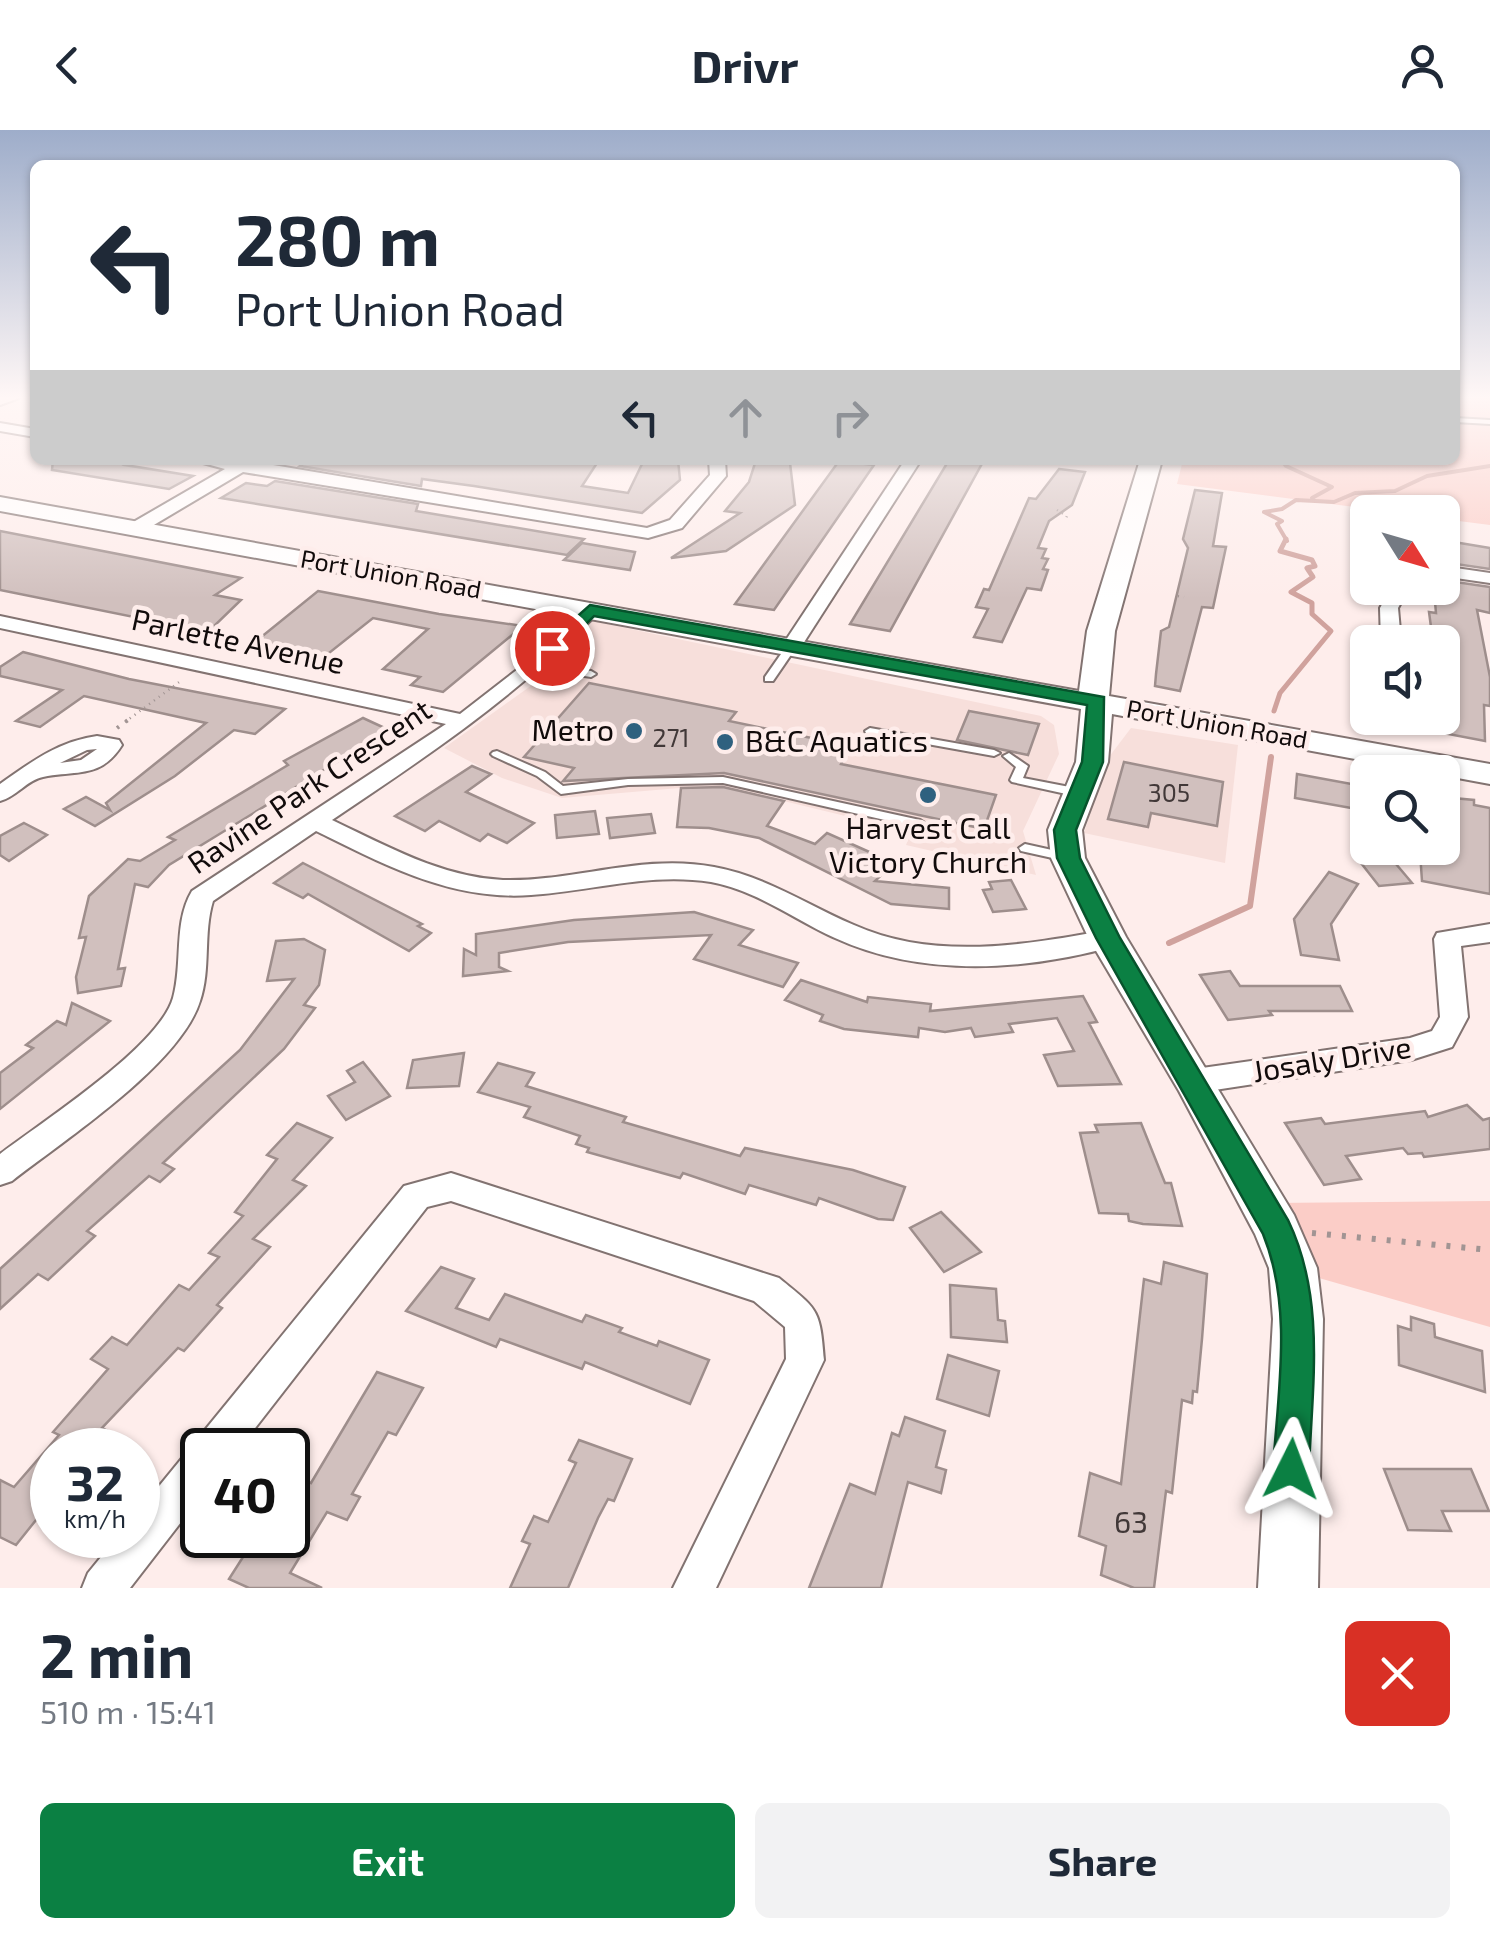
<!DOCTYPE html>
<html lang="en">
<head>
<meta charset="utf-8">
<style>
	:root { --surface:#fff; --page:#f2f2f3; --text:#1f2937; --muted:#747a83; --accent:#0b8043 }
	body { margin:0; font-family:"Exo 2",sans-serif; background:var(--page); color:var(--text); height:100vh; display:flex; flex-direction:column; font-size:38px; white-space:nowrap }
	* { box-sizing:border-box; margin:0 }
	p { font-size:32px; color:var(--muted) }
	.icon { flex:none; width:55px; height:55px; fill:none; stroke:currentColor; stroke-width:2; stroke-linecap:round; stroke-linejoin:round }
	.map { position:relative; height:1458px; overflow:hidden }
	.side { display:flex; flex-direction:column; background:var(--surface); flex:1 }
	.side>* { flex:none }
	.top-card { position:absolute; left:30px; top:30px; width:1430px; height:305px; border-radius:15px; box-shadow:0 2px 8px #0004; background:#fff; color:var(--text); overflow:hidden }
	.needle { width:65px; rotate:127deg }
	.buttons { position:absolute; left:1350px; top:365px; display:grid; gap:20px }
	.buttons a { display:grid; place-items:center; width:110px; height:110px; border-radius:15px; background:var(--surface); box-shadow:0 2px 8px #0004; font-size:50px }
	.speed { position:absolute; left:30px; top:1298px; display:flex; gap:20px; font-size:50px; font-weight:700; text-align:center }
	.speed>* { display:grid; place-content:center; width:130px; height:130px; border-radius:50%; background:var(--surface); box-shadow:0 2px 8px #0004; line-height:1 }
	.speed small { font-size:25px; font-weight:400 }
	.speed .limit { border:5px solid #111; border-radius:15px; background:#fff; color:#111 }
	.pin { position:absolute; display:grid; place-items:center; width:85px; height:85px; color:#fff; margin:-42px; border:5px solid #fff; border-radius:50%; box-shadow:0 2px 10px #0007 }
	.me { position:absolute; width:110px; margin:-55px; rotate:3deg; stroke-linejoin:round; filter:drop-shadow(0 0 8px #0008) }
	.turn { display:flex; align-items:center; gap:35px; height:210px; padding:0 40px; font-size:45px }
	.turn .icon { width:130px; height:130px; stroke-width:2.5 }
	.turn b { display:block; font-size:70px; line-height:85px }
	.lanes { display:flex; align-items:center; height:95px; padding:0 40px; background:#0003; justify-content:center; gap:50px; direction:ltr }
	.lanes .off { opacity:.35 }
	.round { display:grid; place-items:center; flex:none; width:105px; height:105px; border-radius:15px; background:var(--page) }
	.summary { display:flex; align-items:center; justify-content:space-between; height:170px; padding:0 40px }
	h1 { font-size:60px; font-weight:700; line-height:75px }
	.primary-button { display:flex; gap:20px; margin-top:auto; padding:20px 40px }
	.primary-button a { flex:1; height:115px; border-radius:15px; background:var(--accent); color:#fff; font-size:40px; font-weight:700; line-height:115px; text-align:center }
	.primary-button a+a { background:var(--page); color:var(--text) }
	header { display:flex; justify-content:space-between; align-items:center; height:130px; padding:0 40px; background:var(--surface); font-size:45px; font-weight:700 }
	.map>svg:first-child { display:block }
	.built { fill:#f7dfdb }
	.green { fill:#fbcdc7 }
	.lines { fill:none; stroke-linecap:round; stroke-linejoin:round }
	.stream-far2 { stroke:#d0a29d; stroke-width:4 }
	.stream-far1 { stroke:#d0a29d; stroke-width:5 }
	.stream { stroke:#d0a29d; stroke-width:6 }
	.building { fill:#d1c0be; stroke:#9e8e8c; stroke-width:2.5 }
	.lane-casing { stroke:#827371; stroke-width:4 }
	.street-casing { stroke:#827371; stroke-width:4 }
	.secondary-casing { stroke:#827371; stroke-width:4 }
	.path-far2 { stroke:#a19493; stroke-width:2.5; stroke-dasharray:1 5; stroke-linecap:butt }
	.path-far1 { stroke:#a19493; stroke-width:4; stroke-dasharray:2.5 8; stroke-linecap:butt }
	.path { stroke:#a19493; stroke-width:6; stroke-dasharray:4 11; stroke-linecap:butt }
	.lane { fill:#fff; fill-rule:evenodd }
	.street { fill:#fff; fill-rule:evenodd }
	.secondary { fill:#fff; fill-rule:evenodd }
	.route { fill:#0b8043; stroke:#07532c; stroke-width:2.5 }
	.poi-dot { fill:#2f617f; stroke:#feedeb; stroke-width:4 }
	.labels { text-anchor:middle; stroke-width:9; stroke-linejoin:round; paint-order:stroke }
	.far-street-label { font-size:25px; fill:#110b0b; stroke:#feedeb }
	.number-label { font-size:25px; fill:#413838 }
	.street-label { font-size:30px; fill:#110b0b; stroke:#feedeb }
	.poi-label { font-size:30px; fill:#110b0b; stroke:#feedeb; text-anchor:end }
	.near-number-label { font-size:30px; fill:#413838 }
</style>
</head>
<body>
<header><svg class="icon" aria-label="back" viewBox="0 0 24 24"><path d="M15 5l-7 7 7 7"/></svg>Drivr<svg class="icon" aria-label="person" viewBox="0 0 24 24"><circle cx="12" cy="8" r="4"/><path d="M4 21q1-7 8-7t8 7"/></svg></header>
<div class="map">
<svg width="1490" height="1458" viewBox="0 0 1490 1458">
	<rect width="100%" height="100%" fill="#feedeb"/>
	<g class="built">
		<path d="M593,491L1041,586L1054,595L1059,624L1023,701L1036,745L906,715L911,702L738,660L691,657L562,668L502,648L444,618L546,545Z"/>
		<path d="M1131,598L1238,615L1225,733L1084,703L1106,631Z"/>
	</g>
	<g class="green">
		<path d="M1455,265H1490V395L1443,389L1442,382H1393L1177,354L1183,330H1455Z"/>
		<path d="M1490,1071V1197L1305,1144L1271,1073Z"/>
	</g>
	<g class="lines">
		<g class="stream-far2">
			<path d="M1287,330L1283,332L1286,336L1332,357L1312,368"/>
			<path d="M1287,411L1277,394L1282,391L1264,382L1282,379L1296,370L1334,372L1355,363L1395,361L1427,346L1490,336"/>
		</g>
		<path class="stream-far1" d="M1274,581L1280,563L1331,501L1312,484V473L1291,462L1313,447L1307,438L1315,436L1312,430L1280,421L1286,409"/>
		<path class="stream" d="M1169,813L1250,776L1271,627"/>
	</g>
	<g class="building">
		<path d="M53,330H134L125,335L193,346L169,359L52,340Z"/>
		<path d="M309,330H599L582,356L628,363L644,330H678L680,350L642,383L474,356L422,349L421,356L300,336Z"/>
		<path d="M756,330L790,333L795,375L726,421L671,428L740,383L725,381L749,352Z"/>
		<path d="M949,330H984L890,501L850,494Z"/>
		<path d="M839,331L874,335L774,480L735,474Z"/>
		<path d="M1059,339L1085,342L1072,375L1049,391L1038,418L1046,419L1042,428L1048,429L1043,439L1048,440L1041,460L1027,458L1002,512L974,507L988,479L976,477L984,459L989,460L1029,368L1036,369Z"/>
		<path d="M275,351L418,374L416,381L584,409L567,425L221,368L246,353L267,356Z"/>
		<path d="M1195,360L1222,363L1213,416L1226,417L1213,478L1202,477L1180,561L1155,556L1156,544L1161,501L1169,497L1188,418L1183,409Z"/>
		<path d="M0,401L241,448L215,465L241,470L208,502L0,460Z"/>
		<path d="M1442,410L1490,418V439L1442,432Z"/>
		<path d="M582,413L635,422L630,440L564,430Z"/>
		<path d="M1442,450L1490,457V483L1477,480L1490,547V576L1484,575L1485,611L1443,603L1442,512H1433L1429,482L1436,483L1434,461L1442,458Z"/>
		<path d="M318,461L439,484L523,496L443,562L411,555L420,547L383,539L428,499L373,488L324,527L255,512Z"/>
		<path d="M23,522L129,549L285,579L255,604L234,600L175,646L95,696L64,679L86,667L110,680L106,673L206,593L84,566L40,597L16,591L62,560L0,546V537Z"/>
		<path d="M589,553L736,582L729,591L850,616L841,634L996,665L984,699L724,643L563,651L574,638L524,627Z"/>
		<path d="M969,581L1039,594L1028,625L957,610Z"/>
		<path d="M363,588L389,600L169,735L148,757L135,754L118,839L125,838L121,856L78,863L76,847L86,807L79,808L89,766L128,729L140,731L175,710L168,707L288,635L284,631Z"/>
		<path d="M1124,632L1223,652L1217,696L1151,683L1148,697L1108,689Z"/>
		<path d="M472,636L491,644L466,662L534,693L507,713L488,704L480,711L439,691L425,701L395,686Z"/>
		<path d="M1297,644L1368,657V681L1295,668Z"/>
		<path d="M723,657L784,671L767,696L815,714L827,703L894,733L875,751L949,758V779L891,774L759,708L709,698L677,697L681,658Z"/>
		<path d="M1442,667L1474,670V675L1490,678V764L1422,751L1420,722L1442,726Z"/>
		<path d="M595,681L599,704L557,708L555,685Z"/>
		<path d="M651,684L655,703L610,708L607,688Z"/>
		<path d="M24,693L47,705L9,731L0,725V706Z"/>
		<path d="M1385,721L1412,753L1379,756L1354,724Z"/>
		<path d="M303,733L422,794L418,796L431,803L409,821L308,764L303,768L274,753Z"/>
		<path d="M1329,742L1358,754L1331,794L1339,830L1301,825L1294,789Z"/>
		<path d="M1011,750L1026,779L993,782L983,760L992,759L989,752Z"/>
		<path d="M694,782L753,800L739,815L798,833L783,857L694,829L711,805L568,812L499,823V837L508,841L463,846L464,819L476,825V804L574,790Z"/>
		<path d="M304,809L325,820L319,855L304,875L315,878L284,919L163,1033L174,1039L160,1052L149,1046L87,1101L95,1106L48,1150L38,1144L0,1179V1139L240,920L294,849L267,851L276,811Z"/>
		<path d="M1230,841L1240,856H1340L1352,881H1269L1272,885L1228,890L1200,845Z"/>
		<path d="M801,850L867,872L868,867L931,874L930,881L1083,866L1097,892L1089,893L1121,954L1058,956L1044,925L1074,921L1057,888L1009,894L1013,902L975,907L971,898L945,902L919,898L918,907L844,899L820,891L823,885L785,870Z"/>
		<path d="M72,873L110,891L0,979V943L33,918L26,915L57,891L66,895Z"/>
		<path d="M464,923L459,956L407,958L413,930Z"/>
		<path d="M363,932L390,966L346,990L328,966L355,952L347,941Z"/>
		<path d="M498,933L534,943L526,956L626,987L623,992L740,1026L745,1018L853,1040L905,1057L893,1090L878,1089L819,1068L816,1075L749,1055L745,1064L683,1043L680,1048L587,1022L589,1018L576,1014L580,1006L524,987L530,977L478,962Z"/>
		<path d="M1467,975L1483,990L1490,988V1019L1424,1027L1422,1023L1408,1024L1403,1018L1346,1026L1361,1049L1324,1055L1285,993L1321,988L1325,994L1425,981L1428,987Z"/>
		<path d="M297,993L332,1008L293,1050L306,1056L253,1109L270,1117L217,1175L222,1178L184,1221L178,1218L102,1298L114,1304L101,1320H52V1370L16,1415L0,1407V1350L14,1357L59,1305L53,1302L108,1239L91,1229L112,1207L127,1215L179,1155L189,1160L219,1127L209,1123L243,1086L235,1082L277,1029L267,1025Z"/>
		<path d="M1141,993L1165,1053H1171L1182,1096L1143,1094L1129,1091L1128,1084L1099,1083L1080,1003L1098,1002L1095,995Z"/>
		<path d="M941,1082L981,1122L944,1142L910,1098Z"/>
		<path d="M1164,1132L1207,1144L1202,1209L1197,1262L1193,1261L1192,1273L1182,1270L1172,1363L1166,1361L1154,1458H1134L1101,1445L1106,1416L1079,1406L1090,1343L1121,1354L1144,1149L1161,1154Z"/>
		<path d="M441,1137L474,1149L456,1178L489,1190L505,1164L582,1192L586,1185L622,1198L619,1202L657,1216L659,1211L709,1230L690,1274L585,1232L582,1239L500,1209L496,1217L406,1181Z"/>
		<path d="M950,1155L996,1159L998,1190L1005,1191L1007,1212L951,1207Z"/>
		<path d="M1411,1187L1434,1194L1435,1207L1482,1221L1485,1262L1399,1235L1398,1196L1411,1200Z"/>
		<path d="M948,1225L999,1241L989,1286L937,1269Z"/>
		<path d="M377,1242L423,1258L396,1305L388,1302L352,1364L360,1367L347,1390L327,1382L290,1443L322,1458H249L229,1449L257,1405H288V1379L305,1350L311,1353Z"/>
		<path d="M905,1287L945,1301L936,1337L946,1340L941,1363L908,1352L881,1458H809L850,1354L875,1364L892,1303L899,1306Z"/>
		<path d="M579,1310L632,1329L614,1371L608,1369L598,1388L568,1458H510L530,1414L522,1411L534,1386L548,1392L576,1333L569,1330Z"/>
		<path d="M1384,1339H1471L1489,1381H1442L1451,1401L1408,1400Z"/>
	</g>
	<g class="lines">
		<defs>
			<g id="lane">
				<path d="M1455,288L1490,290V294L1455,292Z"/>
				<path d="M792,513L797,516L773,551H765V547L788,514Z"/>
				<path d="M534,533L591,541L596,544L591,547L530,538L529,536Z"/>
				<path d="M870,598L994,620L1000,623L994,626L866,603L865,601Z"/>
				<path d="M497,621L545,642L563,656L628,649L723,647L920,690L926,694L920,698L723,653L628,655L561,664L537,646L493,626L491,624L493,622Z"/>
				<path d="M1009,623L1028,636L1023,648L1080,659L1086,663L1080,667L1012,652L1010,650L1016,637L1003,626Z"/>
				<path d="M1025,714L1070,724L1072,727L1066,731L1021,721L1019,718Z"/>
			</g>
			<g id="street">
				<path d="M21,265L19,268L0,275V266Z"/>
				<path d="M0,293L35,299V307L0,301Z"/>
				<path d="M192,330H243L647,398L670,390L710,345L709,330H725L726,346L682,398L648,408L243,342L142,402H130V394L225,339Z"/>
				<path d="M905,330H921L799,520H785L782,516Z"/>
				<path d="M1442,436L1490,443V453L1442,446Z"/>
				<path d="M1391,458H1409L1398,478L1401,512H1381L1380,478Z"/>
				<path d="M590,474L597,476V484C514,568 429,625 332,690C387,716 441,747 503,750C574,752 643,723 714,737C765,746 807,775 854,795C934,831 1025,815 1108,800L1118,803L1121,809L1118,815C1028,841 922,848 835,808C795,790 756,760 711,752C650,742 592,761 531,765C452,771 385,735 316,701L213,771C203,804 211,839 200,871C180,935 64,1010 12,1051L0,1055V1024C42,992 159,917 173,868C183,833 173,793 192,761L446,594L0,498V486L460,584L527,532L583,476Z"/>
				<path d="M97,606L119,610L122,615C101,649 76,640 43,647C27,650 16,667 0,671V654C31,632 59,611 97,606ZM87,620L97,619L81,630L60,633Z"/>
				<path d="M1490,794V812L1461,816L1468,887L1452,917L1411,930L1195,963L1184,959L1180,951L1184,943L1195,939L1410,908L1432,901L1440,887L1434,809L1437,803Z"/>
				<path d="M451,1043L779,1148C818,1180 820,1178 824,1230L716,1458H673L786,1229L785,1197L754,1171L451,1071L427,1077L238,1320H202V1365L130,1458H82L88,1443L119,1405H138V1382L404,1056Z"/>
			</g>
			<path id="secondary" d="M1140,330H1162L1115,501L1109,566L1490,634V654L1112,584L1108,632L1082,700L1085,728L1126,807L1294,1085L1317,1138L1323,1189L1318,1458H1258L1273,1189L1269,1138L1255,1104L1179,961L1089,809L1051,728L1048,700L1076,632L1081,579L0,381V367L1079,561L1087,501Z"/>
		</defs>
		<use href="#lane" class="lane-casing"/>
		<use href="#street" class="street-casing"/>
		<use href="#secondary" class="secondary-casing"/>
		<g class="path-far2">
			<path d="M1057,380L1067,386L1065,391"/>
			<path d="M1178,466L1184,467"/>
			<path d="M1376,588V592"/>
			<path d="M125,592L182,550"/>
		</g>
		<g class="path-far1">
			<path d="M1376,590V603"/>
			<path d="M117,598L128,590"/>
		</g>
		<path class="path" d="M1312,1103L1490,1120"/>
		<use href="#lane" class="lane"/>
		<use href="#street" class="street"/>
		<use href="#secondary" class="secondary"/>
	</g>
	<linearGradient id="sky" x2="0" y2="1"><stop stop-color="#9eadca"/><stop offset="0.57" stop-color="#fff7f6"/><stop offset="1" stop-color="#fff7f6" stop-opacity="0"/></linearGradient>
	<rect width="1490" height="469" fill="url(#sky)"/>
	<path class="route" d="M590,475L1104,567L1103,632L1076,700L1080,728L1120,808L1288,1090C1326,1169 1312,1255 1309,1339L1304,1352L1291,1357L1278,1352L1273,1339C1278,1261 1293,1178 1263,1104L1096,808L1057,728L1054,700L1082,632L1087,575L594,486L558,522H545V515Z"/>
	<g class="poi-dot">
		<circle cx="634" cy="601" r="10"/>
		<circle cx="725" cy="612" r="10"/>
		<circle cx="928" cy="665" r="10"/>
	</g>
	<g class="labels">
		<g class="far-street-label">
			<text transform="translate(391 444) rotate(10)" y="9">Port Union Road</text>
			<text transform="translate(1217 594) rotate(10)" y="9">Port Union Road</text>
		</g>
		<g class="number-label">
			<text x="671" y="617">271</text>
			<text x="1169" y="672">305</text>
		</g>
		<g class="street-label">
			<text transform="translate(238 512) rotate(12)" y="10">Parlette Avenue</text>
			<text transform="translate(310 657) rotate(-34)" y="10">Ravine Park Crescent</text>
			<text transform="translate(1332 930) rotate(-9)" y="10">Josaly Drive</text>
		</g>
		<g class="poi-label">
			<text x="614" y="611">Metro</text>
			<text x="745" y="622" text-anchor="start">B&amp;C Aquatics</text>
			<text x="928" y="709" text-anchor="middle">Harvest Call<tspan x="928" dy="34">Victory Church</tspan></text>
		</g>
		<g class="near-number-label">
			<text x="1131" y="1403">63</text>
		</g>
	</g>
</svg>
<div class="buttons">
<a><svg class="needle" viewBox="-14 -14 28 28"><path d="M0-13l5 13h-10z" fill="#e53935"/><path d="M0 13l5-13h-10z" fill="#747a83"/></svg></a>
<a><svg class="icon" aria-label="sound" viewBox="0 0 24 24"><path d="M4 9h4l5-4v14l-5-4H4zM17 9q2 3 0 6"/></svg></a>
<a><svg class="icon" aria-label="search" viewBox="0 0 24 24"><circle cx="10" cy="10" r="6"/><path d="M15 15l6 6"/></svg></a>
</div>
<div class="speed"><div>32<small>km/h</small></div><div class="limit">40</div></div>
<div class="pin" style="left:552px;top:518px;background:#d93025"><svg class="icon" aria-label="arrive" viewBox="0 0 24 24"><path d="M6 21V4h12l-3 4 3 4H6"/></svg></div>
<svg class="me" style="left:1291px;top:1339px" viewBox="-20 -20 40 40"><path d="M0-17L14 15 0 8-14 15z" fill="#0b8043" stroke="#fff" stroke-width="4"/></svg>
<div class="top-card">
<div class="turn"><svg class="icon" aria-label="left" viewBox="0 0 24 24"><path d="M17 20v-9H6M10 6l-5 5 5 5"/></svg><div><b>280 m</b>Port Union Road</div></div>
<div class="lanes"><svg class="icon" aria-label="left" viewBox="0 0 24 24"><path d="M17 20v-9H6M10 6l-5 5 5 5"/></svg><svg class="icon off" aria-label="ahead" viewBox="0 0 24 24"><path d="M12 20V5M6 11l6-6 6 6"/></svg><svg class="icon off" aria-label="right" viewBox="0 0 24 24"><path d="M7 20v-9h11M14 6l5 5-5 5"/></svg></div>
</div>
</div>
<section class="side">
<div class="summary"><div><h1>2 min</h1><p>510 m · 15:41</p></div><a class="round" style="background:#d93025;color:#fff"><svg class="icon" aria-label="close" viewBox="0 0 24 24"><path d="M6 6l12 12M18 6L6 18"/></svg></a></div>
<div class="primary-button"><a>Exit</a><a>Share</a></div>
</section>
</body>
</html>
